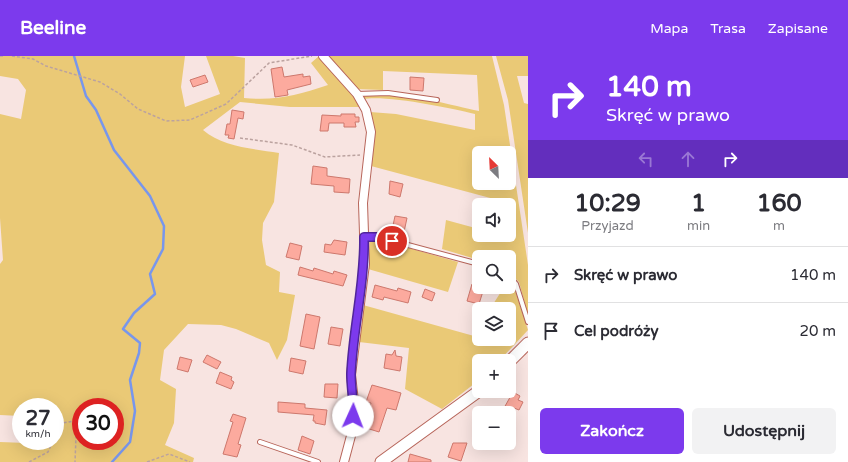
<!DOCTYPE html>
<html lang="pl">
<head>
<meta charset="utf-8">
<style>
	:root { --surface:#fff; --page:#f2f2f3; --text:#2b2b33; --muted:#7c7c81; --line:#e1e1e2; --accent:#7c3aed }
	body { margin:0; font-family:"Varela Round",sans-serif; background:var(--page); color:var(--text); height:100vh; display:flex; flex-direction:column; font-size:15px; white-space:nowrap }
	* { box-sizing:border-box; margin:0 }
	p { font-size:13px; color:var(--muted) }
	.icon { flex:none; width:22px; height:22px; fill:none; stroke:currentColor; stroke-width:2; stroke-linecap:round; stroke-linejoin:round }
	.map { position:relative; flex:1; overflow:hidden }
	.side { display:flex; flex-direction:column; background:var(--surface); width:320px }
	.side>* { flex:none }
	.top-card { background:#7c3aed; color:#fff; overflow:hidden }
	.needle { width:26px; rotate:336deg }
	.tools { position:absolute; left:472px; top:90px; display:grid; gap:8px }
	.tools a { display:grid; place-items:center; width:44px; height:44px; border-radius:6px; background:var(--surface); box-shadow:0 4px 16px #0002; font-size:20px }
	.speed { position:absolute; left:12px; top:342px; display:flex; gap:8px; font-size:20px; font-weight:700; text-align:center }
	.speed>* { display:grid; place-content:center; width:52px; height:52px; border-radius:50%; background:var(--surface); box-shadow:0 4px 16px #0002; line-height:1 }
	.speed small { font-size:10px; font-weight:400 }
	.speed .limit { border:6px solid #d22; background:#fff; color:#111 }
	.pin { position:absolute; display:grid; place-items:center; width:34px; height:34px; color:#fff; margin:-17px; border:2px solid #fff; border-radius:50%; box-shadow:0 1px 4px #0007 }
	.me { position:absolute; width:44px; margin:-22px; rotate:2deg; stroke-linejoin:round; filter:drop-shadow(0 0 3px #0008) }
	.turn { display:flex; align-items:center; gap:14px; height:84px; padding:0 12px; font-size:18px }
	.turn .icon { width:52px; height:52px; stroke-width:2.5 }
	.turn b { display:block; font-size:28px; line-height:34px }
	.lanes { display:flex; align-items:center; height:38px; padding:0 12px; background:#0003; justify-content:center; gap:20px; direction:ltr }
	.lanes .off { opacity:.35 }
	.eta { display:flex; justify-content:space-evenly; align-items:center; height:68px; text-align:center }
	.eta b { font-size:24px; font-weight:700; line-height:28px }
	.cta { display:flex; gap:8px; margin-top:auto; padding:8px 12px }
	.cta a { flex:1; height:46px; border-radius:6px; background:var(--accent); color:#fff; font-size:16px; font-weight:700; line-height:46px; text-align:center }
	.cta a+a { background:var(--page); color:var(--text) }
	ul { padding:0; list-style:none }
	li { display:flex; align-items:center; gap:12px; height:56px; padding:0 12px; border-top:1px solid var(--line) }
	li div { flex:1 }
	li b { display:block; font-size:15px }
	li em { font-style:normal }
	header { display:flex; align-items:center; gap:24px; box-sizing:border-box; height:56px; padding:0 20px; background:var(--accent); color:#fff }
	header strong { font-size:19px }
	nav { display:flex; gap:22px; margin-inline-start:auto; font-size:14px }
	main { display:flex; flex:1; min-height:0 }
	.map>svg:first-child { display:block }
	.green { fill:#eac976; fill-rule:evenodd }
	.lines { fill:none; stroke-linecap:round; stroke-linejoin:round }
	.stream { stroke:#7896ec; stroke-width:2.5 }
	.building { fill:#fcaa9e; stroke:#cd786d }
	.lane-casing { stroke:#b7655a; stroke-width:6 }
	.street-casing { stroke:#b7655a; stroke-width:10 }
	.secondary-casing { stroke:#b7655a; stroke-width:13 }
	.path { stroke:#bba29f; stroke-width:1.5; stroke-dasharray:3 2; stroke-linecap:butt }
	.lane { stroke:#fff; stroke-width:4 }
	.street { stroke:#fff; stroke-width:8 }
	.secondary { stroke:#fff; stroke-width:11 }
	.route-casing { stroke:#51269a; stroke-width:10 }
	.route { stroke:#7c3aed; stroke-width:7 }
</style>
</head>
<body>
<header>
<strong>Beeline</strong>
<nav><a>Mapa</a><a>Trasa</a><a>Zapisane</a></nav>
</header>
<main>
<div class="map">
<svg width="528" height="406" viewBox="0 0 528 406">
	<rect width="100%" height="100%" fill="#f8e4e1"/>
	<g class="green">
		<path d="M0,0H185L181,31L185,51L220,38L206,0H233L245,2L244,42C278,45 297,39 328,29L311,7L319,0L353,38L361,51H290L240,46L203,74C223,91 254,93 279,97L274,146L263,167L262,184L266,209L280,216L279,236L295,239L287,284L277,304L269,287L236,273L221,269L188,268L164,294L160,324L176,333L174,367L165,389L194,402L193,406H0V386L52,388V385H55V351H21V360L0,359V208L3,204L0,162V58L21,63L26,34L18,23L0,20ZM81,351H115V385H81Z"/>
		<path d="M325,0H492L504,49L528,209V259L519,226L509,216V201H479V204L442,193L446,164L479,173V179H496L505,182V179H509V149H496L494,143L371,110L374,74L370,56L396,58L475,74V58C450,52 388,39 363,43L362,40C394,33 447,48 479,55L477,19L383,15V34L356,33ZM479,97H509V127H479Z"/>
		<path d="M496,0H528V20H517L524,47L528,48V177L508,44Z"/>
		<path d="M377,183L458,206L448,236L368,213L370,185Z"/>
		<path d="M509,224L513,228L528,274L499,305H479V324L442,353L405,333L409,292L359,286L363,249L474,280L479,272V283H509V253H490L504,231H509Z"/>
	</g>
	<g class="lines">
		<path class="stream" d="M74,0L86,40L96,54L114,94L150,140L164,170L163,193L150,218L155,238L134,257L123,273L140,287L139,297L130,324L135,355L130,386L112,406"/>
	</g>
	<g class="building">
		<path d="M282,11L284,21L303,18V21L310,20L311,28L287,34L288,39L275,41L271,13Z"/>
		<path d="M205,19L208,26L193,31L190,24Z"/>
		<path d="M410,21L424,22L423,35L410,34Z"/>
		<path d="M232,54L244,56L243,63L238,62L234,83L228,82L229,79H225L227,68H230Z"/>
		<path d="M341,58H355V61H359V66H355L356,71H344V67H329L328,75H320L322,59L341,60Z"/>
		<path d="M313,110L327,112V120L350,123L349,137L334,136V130L311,128Z"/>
		<path d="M390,125L403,128L400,141L389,138Z"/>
		<path d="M395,160L407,162L404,176L392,174Z"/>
		<path d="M334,184L347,186L345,199L324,196L325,188L331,189Z"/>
		<path d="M290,187L302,190L299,204L286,201Z"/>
		<path d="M300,211L313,215L314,212L333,218L334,215L347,219L343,230L298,219Z"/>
		<path d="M472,228L484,232L479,248L467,245Z"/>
		<path d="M375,229L397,235L398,232L411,236L408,247L384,241L383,244L372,241Z"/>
		<path d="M425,233L435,237L432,245L422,241Z"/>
		<path d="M306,258L320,261L314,293L300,290Z"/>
		<path d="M331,271L343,273L340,290L328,288Z"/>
		<path d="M395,294L396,300L402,301L400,315L384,312L386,298L392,299Z"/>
		<path d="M207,299L221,306L217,313L203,306Z"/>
		<path d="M180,301L192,304L188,316L177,313Z"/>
		<path d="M291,302L306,305L303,318L289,315Z"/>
		<path d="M220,316L232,321L231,324L234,326L231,333L216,327Z"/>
		<path d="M325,328H338L337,342L324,341Z"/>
		<path d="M372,329L401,337L396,354L387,352L379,376L363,371L371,347L366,346Z"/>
		<path d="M513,336L520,340L518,344L523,346L519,354L514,352L512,356L504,352Z"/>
		<path d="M278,346L305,348V352L327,354L325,369L315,367V365H313L314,359L278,356Z"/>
		<path d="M233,358L246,362L238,388L241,389L237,401L223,398L233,366L230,365Z"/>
		<path d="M302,380L314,385L310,398L298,394Z"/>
		<path d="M453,387H467L461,405L448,401Z"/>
		<path d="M410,398L431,404V406H408Z"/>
	</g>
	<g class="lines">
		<defs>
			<g id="lane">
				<path d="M357,38L388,37L437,44"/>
				<path d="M364,181H378L479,208"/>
				<path d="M509,220L516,228L528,266"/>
				<path d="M260,386L318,406"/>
			</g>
			<path id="street" d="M323,0L357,38L366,54L371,76L363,147L365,208L351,319L354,345L352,376L344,406"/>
			<g id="secondary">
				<path d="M509,306L528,287"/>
				<path d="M381,406L479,335"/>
			</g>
		</defs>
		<use href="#lane" class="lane-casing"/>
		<use href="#street" class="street-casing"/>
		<use href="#secondary" class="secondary-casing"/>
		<g class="path">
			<path d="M0,0H3"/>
			<path d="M12,0L33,3L46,10L100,26L120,38L138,53L166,65L190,64L226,48L269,7L312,0"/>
			<path d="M240,82L292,89L325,101L360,99"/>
			<path d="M55,376L57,368L74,365L76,381L75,406"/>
			<path d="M29,406L48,396L53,385"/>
			<path d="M147,406L169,398L190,406"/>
		</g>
		<use href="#lane" class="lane"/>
		<use href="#street" class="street"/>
		<use href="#secondary" class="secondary"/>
	</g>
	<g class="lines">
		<defs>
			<path id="route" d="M353,360C354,346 351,332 351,318C353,272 365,227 364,181H378L392,185"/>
		</defs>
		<use href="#route" class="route-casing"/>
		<use href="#route" class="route"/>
	</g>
</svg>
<div class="tools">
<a><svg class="needle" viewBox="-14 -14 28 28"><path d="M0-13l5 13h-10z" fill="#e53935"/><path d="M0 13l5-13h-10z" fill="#7c7c81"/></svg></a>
<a><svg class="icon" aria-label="sound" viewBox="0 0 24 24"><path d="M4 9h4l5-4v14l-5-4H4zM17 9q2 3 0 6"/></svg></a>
<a><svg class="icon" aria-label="search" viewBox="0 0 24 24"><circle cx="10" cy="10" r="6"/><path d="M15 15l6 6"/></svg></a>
<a><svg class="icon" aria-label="layers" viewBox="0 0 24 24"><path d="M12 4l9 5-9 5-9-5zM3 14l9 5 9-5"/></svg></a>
<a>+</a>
<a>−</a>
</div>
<div class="speed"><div>27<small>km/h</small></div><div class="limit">30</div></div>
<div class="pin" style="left:392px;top:185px;background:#d93025"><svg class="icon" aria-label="arrive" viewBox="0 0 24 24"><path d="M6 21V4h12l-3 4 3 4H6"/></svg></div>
<svg class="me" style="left:353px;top:360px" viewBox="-20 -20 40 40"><circle r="19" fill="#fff"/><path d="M0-13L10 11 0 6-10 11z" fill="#7c3aed"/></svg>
</div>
<section class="side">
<div class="top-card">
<div class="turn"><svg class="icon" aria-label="right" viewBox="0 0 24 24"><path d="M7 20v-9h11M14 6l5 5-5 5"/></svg><div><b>140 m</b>Skręć w prawo</div></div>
<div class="lanes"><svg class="icon off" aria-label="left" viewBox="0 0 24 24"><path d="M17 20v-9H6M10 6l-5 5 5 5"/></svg><svg class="icon off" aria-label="ahead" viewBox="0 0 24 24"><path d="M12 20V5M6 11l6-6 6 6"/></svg><svg class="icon" aria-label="right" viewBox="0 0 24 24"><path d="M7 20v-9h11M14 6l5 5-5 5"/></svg></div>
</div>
<div class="eta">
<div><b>10:29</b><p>Przyjazd</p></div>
<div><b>1</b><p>min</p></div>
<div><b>160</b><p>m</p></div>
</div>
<ul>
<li><svg class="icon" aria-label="right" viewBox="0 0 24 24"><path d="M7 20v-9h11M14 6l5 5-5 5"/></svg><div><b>Skręć w prawo</b></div><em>140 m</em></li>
<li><svg class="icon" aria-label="arrive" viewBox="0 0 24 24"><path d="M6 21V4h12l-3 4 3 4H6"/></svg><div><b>Cel podróży</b></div><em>20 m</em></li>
</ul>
<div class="cta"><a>Zakończ</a><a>Udostępnij</a></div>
</section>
</main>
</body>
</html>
